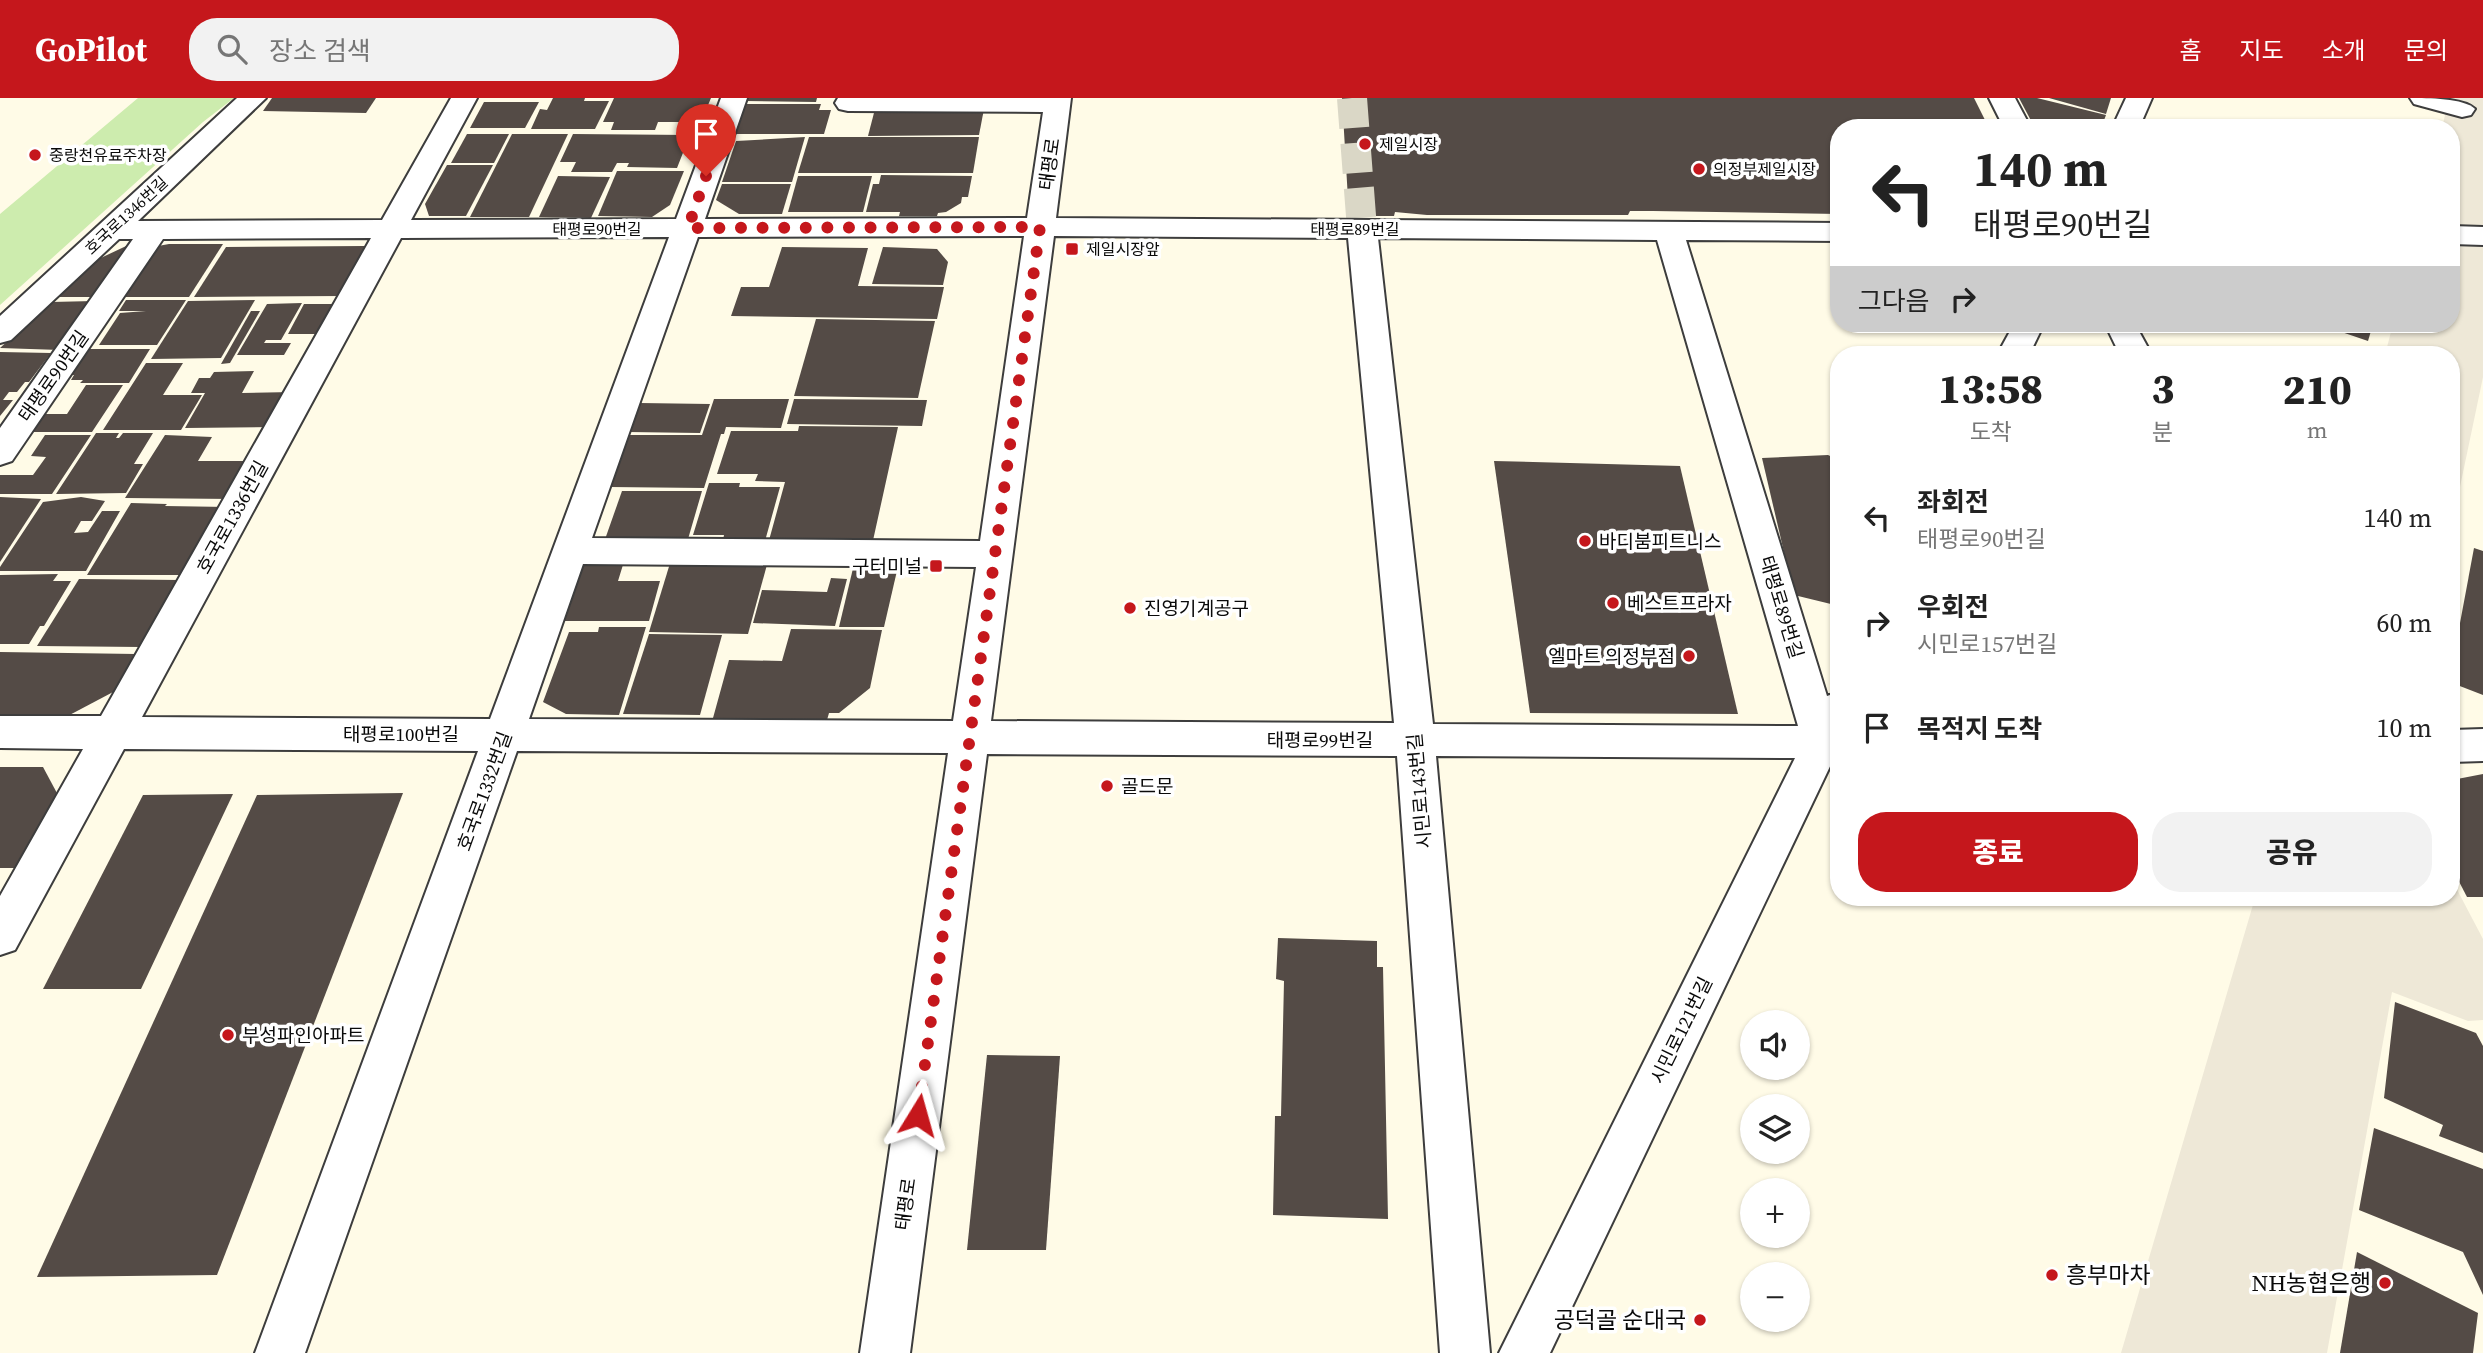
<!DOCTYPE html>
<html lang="ko">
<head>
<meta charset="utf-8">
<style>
	:root { --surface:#fff; --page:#f2f2f2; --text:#222; --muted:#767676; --accent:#c5171c }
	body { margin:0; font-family:"Source Serif 4","Noto Sans KR",serif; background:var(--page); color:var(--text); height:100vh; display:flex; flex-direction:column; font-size:26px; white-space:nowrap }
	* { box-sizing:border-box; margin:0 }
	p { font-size:23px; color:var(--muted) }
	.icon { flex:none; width:38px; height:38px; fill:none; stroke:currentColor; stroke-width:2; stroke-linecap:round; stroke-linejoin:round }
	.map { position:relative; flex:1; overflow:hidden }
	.side { position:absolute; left:1830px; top:248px; width:630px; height:560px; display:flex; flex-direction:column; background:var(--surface); border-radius:28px; box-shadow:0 2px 5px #0004 }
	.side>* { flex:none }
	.guide { position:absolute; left:1830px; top:21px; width:630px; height:214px; border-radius:28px; box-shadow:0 2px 5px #0004; background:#fff; color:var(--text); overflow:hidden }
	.fabs { position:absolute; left:1740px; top:912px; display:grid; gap:14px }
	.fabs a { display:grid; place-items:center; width:70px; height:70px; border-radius:50%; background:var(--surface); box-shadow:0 2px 5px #0004; font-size:35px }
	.pin { position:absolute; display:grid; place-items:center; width:60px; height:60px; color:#fff; margin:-72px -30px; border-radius:50% 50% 50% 0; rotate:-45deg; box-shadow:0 0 7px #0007 }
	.pin .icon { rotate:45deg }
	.me { position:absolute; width:77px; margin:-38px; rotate:8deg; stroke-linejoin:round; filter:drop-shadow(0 0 5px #0008) }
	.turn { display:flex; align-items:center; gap:24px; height:147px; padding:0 28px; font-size:32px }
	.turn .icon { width:91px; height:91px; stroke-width:2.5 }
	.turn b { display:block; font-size:49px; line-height:60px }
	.then { display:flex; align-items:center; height:66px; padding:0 28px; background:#0003; gap:14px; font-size:26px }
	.eta { display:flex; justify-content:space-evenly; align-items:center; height:119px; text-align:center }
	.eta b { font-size:42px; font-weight:800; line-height:49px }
	.cta { display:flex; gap:14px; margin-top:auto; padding:14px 28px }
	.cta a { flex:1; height:80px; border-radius:28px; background:var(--accent); color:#fff; font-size:28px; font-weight:800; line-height:80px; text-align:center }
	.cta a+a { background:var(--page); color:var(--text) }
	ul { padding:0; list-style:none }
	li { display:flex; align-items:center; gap:21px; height:105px; padding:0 28px }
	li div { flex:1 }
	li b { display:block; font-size:26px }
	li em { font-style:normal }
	header { display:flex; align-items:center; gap:42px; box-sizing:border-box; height:98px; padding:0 35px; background:var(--accent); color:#fff }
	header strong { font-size:33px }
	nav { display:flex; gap:38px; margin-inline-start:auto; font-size:24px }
	.search { width:490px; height:63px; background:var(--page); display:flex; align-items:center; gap:18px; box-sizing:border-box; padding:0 24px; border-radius:28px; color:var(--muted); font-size:26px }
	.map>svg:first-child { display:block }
	.green { fill:#cdecae }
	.plaza { fill:#eee8d7 }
	.building { fill:#544b46 }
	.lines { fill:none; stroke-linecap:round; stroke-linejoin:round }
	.minor-tunnel { stroke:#dad7c6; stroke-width:30; stroke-dasharray:30 15; stroke-linecap:butt }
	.minor-casing { stroke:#3d3d3d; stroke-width:4 }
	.minor { fill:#fff; fill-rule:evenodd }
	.route { stroke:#c5171c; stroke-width:12; stroke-dasharray:0 21.6 }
	.poi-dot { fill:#c5171c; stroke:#fff; stroke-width:2.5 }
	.labels { text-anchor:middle; stroke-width:7; stroke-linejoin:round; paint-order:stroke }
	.far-poi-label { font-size:16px; fill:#0a0a0a; stroke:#fff; text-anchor:start }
	.far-street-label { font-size:16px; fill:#0a0a0a; stroke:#fff }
	.street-label { font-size:19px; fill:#0a0a0a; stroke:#fff }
	.poi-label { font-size:19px; fill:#0a0a0a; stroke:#fff; text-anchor:start }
	.near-poi-label { font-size:23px; fill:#0a0a0a; stroke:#fff; text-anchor:end }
</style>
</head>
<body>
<header>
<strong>GoPilot</strong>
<div class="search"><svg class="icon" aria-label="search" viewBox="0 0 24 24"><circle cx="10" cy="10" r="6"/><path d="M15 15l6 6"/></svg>장소 검색</div>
<nav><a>홈</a><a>지도</a><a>소개</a><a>문의</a></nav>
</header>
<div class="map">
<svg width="2483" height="1255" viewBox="0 0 2483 1255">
	<rect width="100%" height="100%" fill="#fffbe7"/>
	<path class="green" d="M138,0H234L203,24L0,207V116Z"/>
	<g class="plaza">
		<path d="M2449,0H2483V279L2452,427V257H2385L2393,226H2452V30H2442Z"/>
		<path d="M2452,782L2483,841V922L2468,923L2392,894L2327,1255H2121L2255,800H2452Z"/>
	</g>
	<g class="building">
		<path d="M272,0H376L366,15L263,13Z"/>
		<path d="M553,0H585L584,3H609L595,31H531L540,11L547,12Z"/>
		<path d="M614,0H711L701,24H658L655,32H611L614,24H603Z"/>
		<path d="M747,0H817L816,4L745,3Z"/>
		<path d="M1342,0H1974L1989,30H1839V116L1653,113H1630L1628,117H1427L1395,114L1394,118H1349Z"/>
		<path d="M2019,0H2037L2106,17L2101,30H2035Z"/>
		<path d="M2049,0H2111L2106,16Z"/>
		<path d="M484,4H539L525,30H470Z"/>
		<path d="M745,6H821L819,12H831L824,36H735Z"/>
		<path d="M875,11H984L979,37L868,38Z"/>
		<path d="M467,36H509L494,65H451Z"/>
		<path d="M512,36H568L529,119H470Z"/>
		<path d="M573,36L690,37L677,70L627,69L629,65H617L612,74H571L576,64H560Z"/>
		<path d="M805,39L792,84H722L736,43Z"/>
		<path d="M809,39H979L973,75H798Z"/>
		<path d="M447,67H493L466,118H429L425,106Z"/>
		<path d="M617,73H684L670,107L652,119L598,118Z"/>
		<path d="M881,77L972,78L968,99H962L961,105L946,114L938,115L937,118H899L900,114H866L873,86H879Z"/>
		<path d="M558,78L610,79L591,120L539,119Z"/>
		<path d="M798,78H872L863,114H788Z"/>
		<path d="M722,86H791L782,116H739L716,102Z"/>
		<path d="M139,142L97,199H57L90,165Z"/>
		<path d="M169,146H223L189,199H123L158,148Z"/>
		<path d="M365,148L368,153L343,198L194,199L226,149Z"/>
		<path d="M782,149L868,150L858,188L944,189L937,221L731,218L741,189H769Z"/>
		<path d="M883,149L937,151L948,164L943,187L872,186Z"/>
		<path d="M126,202H186L157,247H99L120,215L146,213H119Z"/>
		<path d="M255,202L221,260L151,261L188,203Z"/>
		<path d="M94,203L60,252L0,250L51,204Z"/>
		<path d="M302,205L281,242H266L264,245H291L284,257H237L267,206Z"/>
		<path d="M304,206H339L322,236H288Z"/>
		<path d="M251,213H260L230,265L221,266Z"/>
		<path d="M816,221L935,223L918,300L794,298Z"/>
		<path d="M2318,226H2373L2368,243Z"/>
		<path d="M89,251H150L129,285H80L83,282H71L74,277H68L83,255H87Z"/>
		<path d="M0,254L51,255L29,284H25L17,294H9L3,302H13L0,318Z"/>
		<path d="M146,265H183L163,297H202L181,332H103Z"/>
		<path d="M254,273L242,295L293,294L275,329L185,330L205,295H191L199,280H210L214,274Z"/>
		<path d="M86,287H123L92,334H23L36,316H67Z"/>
		<path d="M714,301H789L781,330L726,329L724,336H721L704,390L610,389L629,337H702Z"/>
		<path d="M794,301L927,302L922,328L787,326Z"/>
		<path d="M640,305L710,306L700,335L629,334Z"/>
		<path d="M799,328L898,329L872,447L768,446L785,384L755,383L758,376H717L731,333H798Z"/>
		<path d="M96,335H119L116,340H119L123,335H153L134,366H143L126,395L56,396Z"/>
		<path d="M45,337H91L52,396H0V377H33L46,359L31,358Z"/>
		<path d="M165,337L212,339L198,363H252L234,401L125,400Z"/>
		<path d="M1828,357L1839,362V508L1794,497L1762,360Z"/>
		<path d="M1494,363L1680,368L1738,616L1530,615Z"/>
		<path d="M709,385H740L739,389H780L765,443L723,442L724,437H693Z"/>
		<path d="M622,393H702L686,448L603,447Z"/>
		<path d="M0,399L41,401L0,464Z"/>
		<path d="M81,399L105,403L92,423H81L74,435L88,434L102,413H120L86,473H0V469L43,404Z"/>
		<path d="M131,405L167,406L165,408L228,409L186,477H87Z"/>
		<path d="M2474,450L2483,453V597L2452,585V568Z"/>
		<path d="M586,457H626L618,483H660L649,523H563Z"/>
		<path d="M671,462L768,463L748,536L649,534Z"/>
		<path d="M855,462L899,464L884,529H839Z"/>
		<path d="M58,476L53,483H71L44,528H40L29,546H0V477Z"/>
		<path d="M831,480L847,481L835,528L753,525L762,492L827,494Z"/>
		<path d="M79,481L180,482L141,549L37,548Z"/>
		<path d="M599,529H646L619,617L566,616L543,604L569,534H598Z"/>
		<path d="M791,531L882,532L870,590L839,615H829L827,622L713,620L729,562L782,563Z"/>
		<path d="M649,536L722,537L700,617L623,616Z"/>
		<path d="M0,554L136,556L115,593L62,621L0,620Z"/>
		<path d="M0,669H43L58,697L16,770H0Z"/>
		<path d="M2483,676V799H2467L2452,770V682Z"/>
		<path d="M403,695L217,1177L37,1179L257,697Z"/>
		<path d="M233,696L141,891H43L143,697Z"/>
		<path d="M1278,840L1377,843V869H1383L1388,1121L1273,1117L1275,1018H1281L1284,883L1276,881Z"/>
		<path d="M2395,904L2476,935L2483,948V1055L2439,1038L2443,1027L2384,1000Z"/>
		<path d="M987,957L1060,958L1046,1152H967Z"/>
		<path d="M2374,1030L2483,1071V1197L2463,1154L2359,1112Z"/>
		<path d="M2357,1154L2478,1215L2473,1255H2340Z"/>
	</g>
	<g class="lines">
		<path class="minor-tunnel" d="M1352,0L1362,131"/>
		<defs>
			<g id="minor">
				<path d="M237,0H266L138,123L382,122L451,0H477L411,122L676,121L721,0H747L705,121L1027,120L1043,14L848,13L839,11L835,5L838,0H1071L1056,120L1839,125V143L1686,142L1827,598L1839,594V660H1834L1550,1255H1499L1795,660L1436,658L1490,1255H1440L1397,658L987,656L910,1255H860L948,655L517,653L305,1255H255L478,653L124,651L15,852L0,857V798L83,651L0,650V618H101L371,140L163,141L12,363L0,367V330L133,141H119L11,242L0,245V218ZM1024,138L980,443L592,440L698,139ZM1054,138L1348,140L1394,625L991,623ZM669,139L490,621L142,619L401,140ZM1378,140L1657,142L1798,628L1433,626ZM583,466L976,469L953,623L529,621Z"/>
				<path d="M1989,0H2015L2031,30H2004Z"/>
				<path d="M2126,0H2152L2139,30H2112Z"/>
				<path d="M2410,0C2428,0 2464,0 2475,11L2471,17L2462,19L2414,6Z"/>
				<path d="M2452,128L2483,129V147L2452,146Z"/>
				<path d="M2014,226H2044L2029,257H1997Z"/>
				<path d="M2105,226H2135L2152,257H2120Z"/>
				<path d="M2483,631V663L2452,664V632Z"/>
			</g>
		</defs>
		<use href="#minor" class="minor-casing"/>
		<use href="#minor" class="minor"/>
	</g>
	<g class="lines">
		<path class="route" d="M706,78L688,130L1040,129L918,1017"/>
	</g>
	<g class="poi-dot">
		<circle cx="1365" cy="46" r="7"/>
		<circle cx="35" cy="57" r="7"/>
		<circle cx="1699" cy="71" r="7"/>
		<rect x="1065" y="144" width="14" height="14" rx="3.5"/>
		<circle cx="1585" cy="443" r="7"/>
		<rect x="929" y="461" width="14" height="14" rx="3.5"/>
		<circle cx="1613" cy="505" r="7"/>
		<circle cx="1130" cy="510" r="7"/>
		<circle cx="1689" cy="558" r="7"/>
		<circle cx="1107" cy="688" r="7"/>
		<circle cx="228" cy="937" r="7"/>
		<circle cx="2052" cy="1177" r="7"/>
		<circle cx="2385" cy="1185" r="7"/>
		<circle cx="1700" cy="1222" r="7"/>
	</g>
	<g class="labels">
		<g class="far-poi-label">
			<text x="1379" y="52">제일시장</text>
			<text x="49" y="63">중랑천유료주차장</text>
			<text x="1713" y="77">의정부제일시장</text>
			<text x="1086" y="157">제일시장앞</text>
		</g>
		<g class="far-street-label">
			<text transform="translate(126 117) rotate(-43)" y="6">호국로1346번길</text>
			<text x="597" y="137">태평로90번길</text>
			<text x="1355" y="137">태평로89번길</text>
		</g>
		<g class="street-label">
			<text transform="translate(1049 66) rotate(-82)" y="7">태평로</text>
			<text transform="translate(53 278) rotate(-55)" y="7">태평로90번길</text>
			<text transform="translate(232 419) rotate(-61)" y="7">호국로1336번길</text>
			<text transform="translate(1782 509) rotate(73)" y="7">태평로89번길</text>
			<text x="401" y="643">태평로100번길</text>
			<text x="1320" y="649">태평로99번길</text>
			<text transform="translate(484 693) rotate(-70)" y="7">호국로1332번길</text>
			<text transform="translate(1419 693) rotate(-95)" y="7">시민로143번길</text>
			<text transform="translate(1681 932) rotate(-64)" y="7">시민로121번길</text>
			<text transform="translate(905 1106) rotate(-82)" y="7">태평로</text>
		</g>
		<g class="poi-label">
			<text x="1599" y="450">바디붐피트니스</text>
			<text x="922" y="475" text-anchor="end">구터미널</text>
			<text x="1627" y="512">베스트프라자</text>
			<text x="1144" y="517">진영기계공구</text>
			<text x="1675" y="565" text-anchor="end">엘마트 의정부점</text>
			<text x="1121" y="695">골드문</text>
			<text x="242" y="944">부성파인아파트</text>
		</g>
		<g class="near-poi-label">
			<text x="2066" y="1185" text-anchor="start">흥부마차</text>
			<text x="2371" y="1193">NH농협은행</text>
			<text x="1686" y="1230">공덕골 순대국</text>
		</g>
	</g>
</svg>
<div class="fabs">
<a><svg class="icon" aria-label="sound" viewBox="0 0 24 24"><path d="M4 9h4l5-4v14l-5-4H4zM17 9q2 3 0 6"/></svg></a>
<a><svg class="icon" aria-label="layers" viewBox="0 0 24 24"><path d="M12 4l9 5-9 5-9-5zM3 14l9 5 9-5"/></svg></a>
<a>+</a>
<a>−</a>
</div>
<div class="pin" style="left:706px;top:78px;background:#d93025"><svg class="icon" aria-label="arrive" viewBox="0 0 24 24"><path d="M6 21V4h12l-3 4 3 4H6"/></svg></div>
<svg class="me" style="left:918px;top:1017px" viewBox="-20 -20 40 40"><path d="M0-17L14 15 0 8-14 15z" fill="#c5171c" stroke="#fff" stroke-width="4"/></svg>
<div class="guide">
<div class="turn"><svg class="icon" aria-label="left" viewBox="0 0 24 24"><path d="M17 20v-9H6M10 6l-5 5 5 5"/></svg><div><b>140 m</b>태평로90번길</div></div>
<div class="then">그다음<svg class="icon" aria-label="right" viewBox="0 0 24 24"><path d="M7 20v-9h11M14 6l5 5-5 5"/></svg></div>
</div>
<section class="side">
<div class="eta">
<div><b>13:58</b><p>도착</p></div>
<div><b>3</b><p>분</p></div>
<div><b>210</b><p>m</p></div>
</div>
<ul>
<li><svg class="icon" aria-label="left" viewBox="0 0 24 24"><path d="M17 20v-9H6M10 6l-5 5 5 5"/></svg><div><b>좌회전</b><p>태평로90번길</p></div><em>140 m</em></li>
<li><svg class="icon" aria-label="right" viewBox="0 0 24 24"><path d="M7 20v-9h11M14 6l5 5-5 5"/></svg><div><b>우회전</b><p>시민로157번길</p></div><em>60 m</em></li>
<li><svg class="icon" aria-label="arrive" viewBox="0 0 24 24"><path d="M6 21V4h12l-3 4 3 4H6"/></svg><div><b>목적지 도착</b></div><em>10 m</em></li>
</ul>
<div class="cta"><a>종료</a><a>공유</a></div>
</section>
</div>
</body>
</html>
